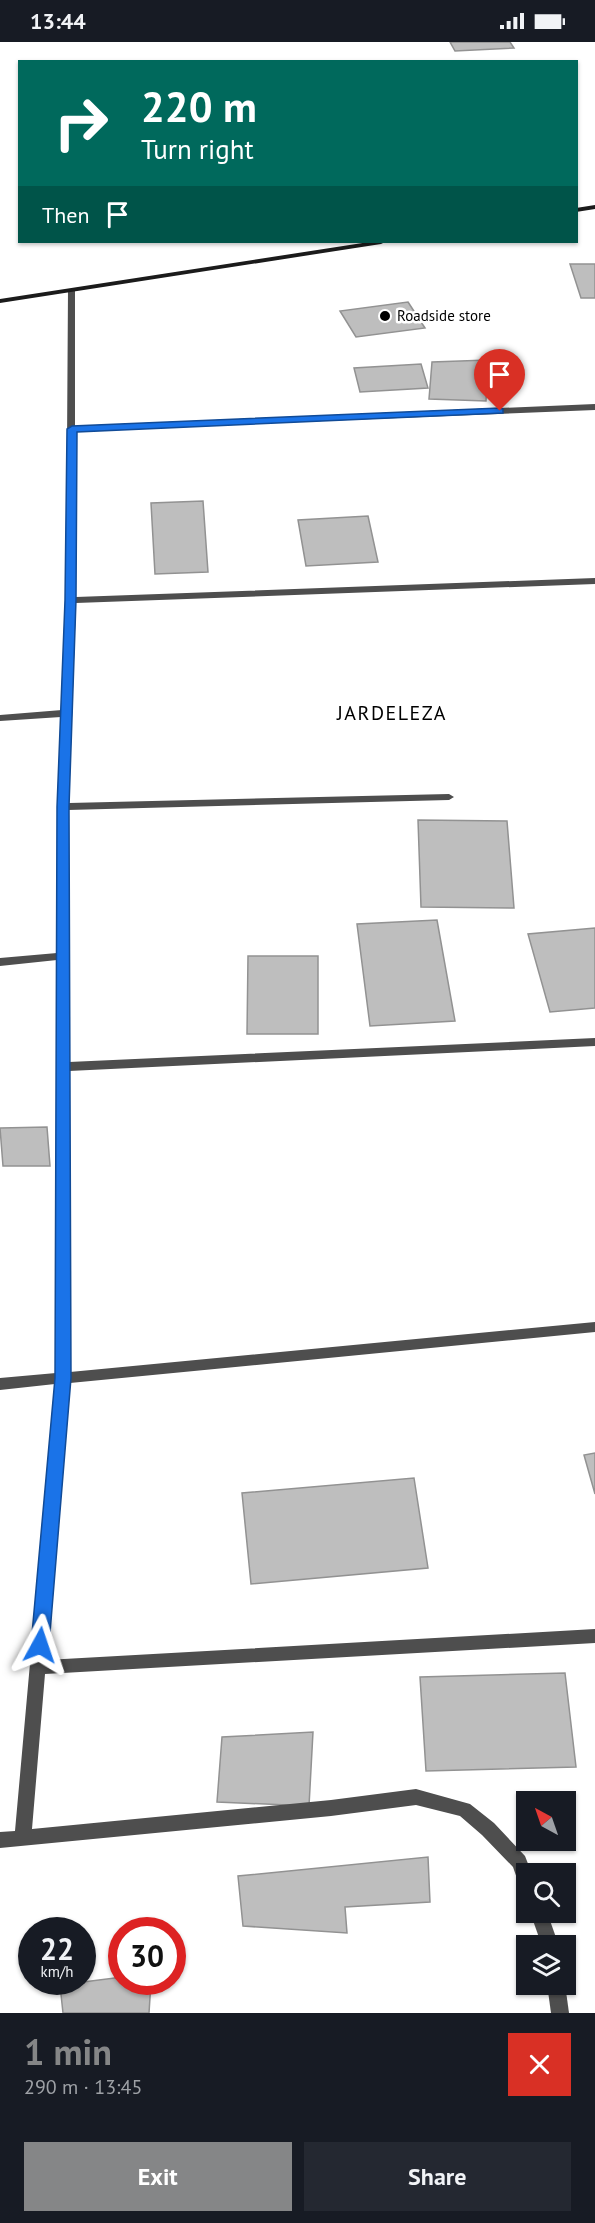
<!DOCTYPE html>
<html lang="en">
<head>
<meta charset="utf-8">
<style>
	:root { --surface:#171b24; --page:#242831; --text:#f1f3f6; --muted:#9ea1a6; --accent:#858687 }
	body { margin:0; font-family:"PT Sans",sans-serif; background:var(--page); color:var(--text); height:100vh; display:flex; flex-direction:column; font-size:22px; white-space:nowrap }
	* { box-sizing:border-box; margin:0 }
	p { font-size:20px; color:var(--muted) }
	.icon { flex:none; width:33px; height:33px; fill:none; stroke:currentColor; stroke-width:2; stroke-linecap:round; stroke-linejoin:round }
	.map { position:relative; height:1971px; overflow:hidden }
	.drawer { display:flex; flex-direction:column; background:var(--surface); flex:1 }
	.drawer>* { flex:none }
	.guide { position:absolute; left:18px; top:18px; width:560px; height:183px; border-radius:0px; box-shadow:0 2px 4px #0004; background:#00695c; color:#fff; overflow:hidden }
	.needle { width:39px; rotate:320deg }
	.fabs { position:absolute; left:516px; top:1749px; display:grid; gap:12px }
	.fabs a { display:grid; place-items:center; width:60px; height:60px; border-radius:0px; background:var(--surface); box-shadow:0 2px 4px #0004; font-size:30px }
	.speed { position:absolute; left:18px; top:1875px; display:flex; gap:12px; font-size:30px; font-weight:700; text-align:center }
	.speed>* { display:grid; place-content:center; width:78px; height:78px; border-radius:50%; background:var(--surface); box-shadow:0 2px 4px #0004; line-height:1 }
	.speed small { font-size:15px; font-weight:400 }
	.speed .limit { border:9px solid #d22; background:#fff; color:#111 }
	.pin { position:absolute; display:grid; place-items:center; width:51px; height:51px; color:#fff; margin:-62px -26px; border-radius:50% 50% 50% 0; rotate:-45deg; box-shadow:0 0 6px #0007 }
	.pin .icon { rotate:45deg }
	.me { position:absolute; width:66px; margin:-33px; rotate:5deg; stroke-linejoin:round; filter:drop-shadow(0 0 4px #0008) }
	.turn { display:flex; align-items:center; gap:21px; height:126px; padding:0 24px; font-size:27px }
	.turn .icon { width:78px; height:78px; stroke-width:2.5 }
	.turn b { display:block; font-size:42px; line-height:51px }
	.then { display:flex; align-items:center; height:57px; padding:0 24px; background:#0003; gap:12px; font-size:22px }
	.round { display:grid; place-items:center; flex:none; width:63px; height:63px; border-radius:0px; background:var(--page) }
	.overview { display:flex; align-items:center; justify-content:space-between; height:102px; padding:0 24px }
	h1 { font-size:36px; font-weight:600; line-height:45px; color:var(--accent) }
	.primary-button { display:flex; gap:12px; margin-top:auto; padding:12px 24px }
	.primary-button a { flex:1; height:69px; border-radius:0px; background:var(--accent); color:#fff; font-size:24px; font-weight:600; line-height:69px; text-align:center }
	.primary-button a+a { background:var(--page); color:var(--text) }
	.status { display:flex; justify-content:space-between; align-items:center; height:42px; padding:0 30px; background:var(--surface); direction:ltr }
	.status svg { height:16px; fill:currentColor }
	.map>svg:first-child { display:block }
	.building { fill:#bebebe; stroke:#929292; stroke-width:1.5 }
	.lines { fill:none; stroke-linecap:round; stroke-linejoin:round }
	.minor { fill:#4e4e4e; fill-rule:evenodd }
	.secondary { fill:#1b1b1b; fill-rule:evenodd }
	.route { fill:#1a73e8; stroke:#114b97; stroke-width:1.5 }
	.poi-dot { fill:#000; stroke:#fff; stroke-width:2 }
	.labels { text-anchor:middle; stroke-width:5; stroke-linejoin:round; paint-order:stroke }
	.far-poi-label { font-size:15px; fill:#000; stroke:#fff; text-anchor:start }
	.neighbourhood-label { font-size:20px; letter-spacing:1.5px; fill:#000; stroke:#fff }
</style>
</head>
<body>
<div class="status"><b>13:44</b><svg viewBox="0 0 49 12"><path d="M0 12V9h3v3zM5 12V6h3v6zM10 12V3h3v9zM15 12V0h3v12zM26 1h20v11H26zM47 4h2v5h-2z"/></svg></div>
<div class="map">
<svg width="595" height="1971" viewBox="0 0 595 1971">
	<rect width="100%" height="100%" fill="#fff"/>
	<g class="building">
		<path d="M450,0H510L514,6L455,9Z"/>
		<path d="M570,222H595V256H581Z"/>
		<path d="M408,260L425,286L356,295L340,269Z"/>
		<path d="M488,318L486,359L429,357L432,320Z"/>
		<path d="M421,322L428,346L360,350L354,326Z"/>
		<path d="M203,459L208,530L155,532L151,461Z"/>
		<path d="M368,474L378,520L306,524L298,478Z"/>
		<path d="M418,778L507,779L514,866L421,865Z"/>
		<path d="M437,878L455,979L370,984L357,882Z"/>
		<path d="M595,886V966L550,970L528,892Z"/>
		<path d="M248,914H318V992H247Z"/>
		<path d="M47,1085L50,1124H3L0,1086Z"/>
		<path d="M595,1411V1452L584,1413Z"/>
		<path d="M414,1436L428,1526L251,1542L242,1451Z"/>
		<path d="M565,1631L576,1725L426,1729L420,1635Z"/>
		<path d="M313,1690L309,1764L217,1760L222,1695Z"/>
		<path d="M428,1815L430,1860L345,1865L347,1891L243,1884L238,1834Z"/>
		<path d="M122,1935V1940H151L149,1971H63L60,1943Z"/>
	</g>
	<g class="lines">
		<g class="minor">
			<path d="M68,247L75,249V384L595,362V368L75,389L76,555L595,536V542L76,561L69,761L449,752L454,755L449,758L68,768L69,1020L595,996V1004L69,1029L70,1330L595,1280V1290L70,1341L46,1618L595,1587V1601L45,1632L32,1787L331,1758L416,1747L470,1762L494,1781L525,1814L532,1832H526V1847L520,1845L513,1825L482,1793L460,1774L416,1763L331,1774L0,1806V1790L15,1789L55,1342L0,1348V1336L56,1331L57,918L0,924V916L57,911L58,765L61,675L0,679V673L62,668L66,558Z"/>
			<path d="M530,1870H547L559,1904H542Z"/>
			<path d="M547,1942H565L569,1971H551Z"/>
		</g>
		<g class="secondary">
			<path d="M595,163V167L576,170V166Z"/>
			<path d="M369,200H385L381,202L0,261V257Z"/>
		</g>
	</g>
	<path class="route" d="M500,366L503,367V371L77,390L76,558L69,765L71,1336L49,1603L46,1608L40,1611L34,1608L31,1603L55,1336L57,765L65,558L67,387L72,384Z"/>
	<circle class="poi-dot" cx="385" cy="274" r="6"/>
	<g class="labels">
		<g class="far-poi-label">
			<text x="397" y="279">Roadside store</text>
		</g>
		<g class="neighbourhood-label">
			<text x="392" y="678">JARDELEZA</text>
		</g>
	</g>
</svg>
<div class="fabs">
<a><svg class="needle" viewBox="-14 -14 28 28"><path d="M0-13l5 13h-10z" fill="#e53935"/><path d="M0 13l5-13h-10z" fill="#9ea1a6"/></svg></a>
<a><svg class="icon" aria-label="search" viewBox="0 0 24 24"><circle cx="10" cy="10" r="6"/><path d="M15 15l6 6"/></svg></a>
<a><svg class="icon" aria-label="layers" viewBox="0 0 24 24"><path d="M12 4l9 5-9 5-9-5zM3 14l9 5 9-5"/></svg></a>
</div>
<div class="speed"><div>22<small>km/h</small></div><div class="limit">30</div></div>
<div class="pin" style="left:500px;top:369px;background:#d93025"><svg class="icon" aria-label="arrive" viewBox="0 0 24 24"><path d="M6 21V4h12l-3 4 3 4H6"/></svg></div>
<svg class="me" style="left:40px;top:1603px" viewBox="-20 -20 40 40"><path d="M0-17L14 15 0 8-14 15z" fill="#1a73e8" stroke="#fff" stroke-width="4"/></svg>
<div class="guide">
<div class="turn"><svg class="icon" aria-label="right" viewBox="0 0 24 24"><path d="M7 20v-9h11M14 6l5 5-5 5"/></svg><div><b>220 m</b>Turn right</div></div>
<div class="then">Then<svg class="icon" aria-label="arrive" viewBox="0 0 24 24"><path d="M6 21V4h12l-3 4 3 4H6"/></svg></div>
</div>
</div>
<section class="drawer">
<div class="overview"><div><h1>1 min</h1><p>290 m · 13:45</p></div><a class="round" style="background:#d93025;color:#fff"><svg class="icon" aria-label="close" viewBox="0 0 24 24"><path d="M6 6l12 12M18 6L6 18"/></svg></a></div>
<div class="primary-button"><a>Exit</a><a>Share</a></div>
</section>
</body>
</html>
